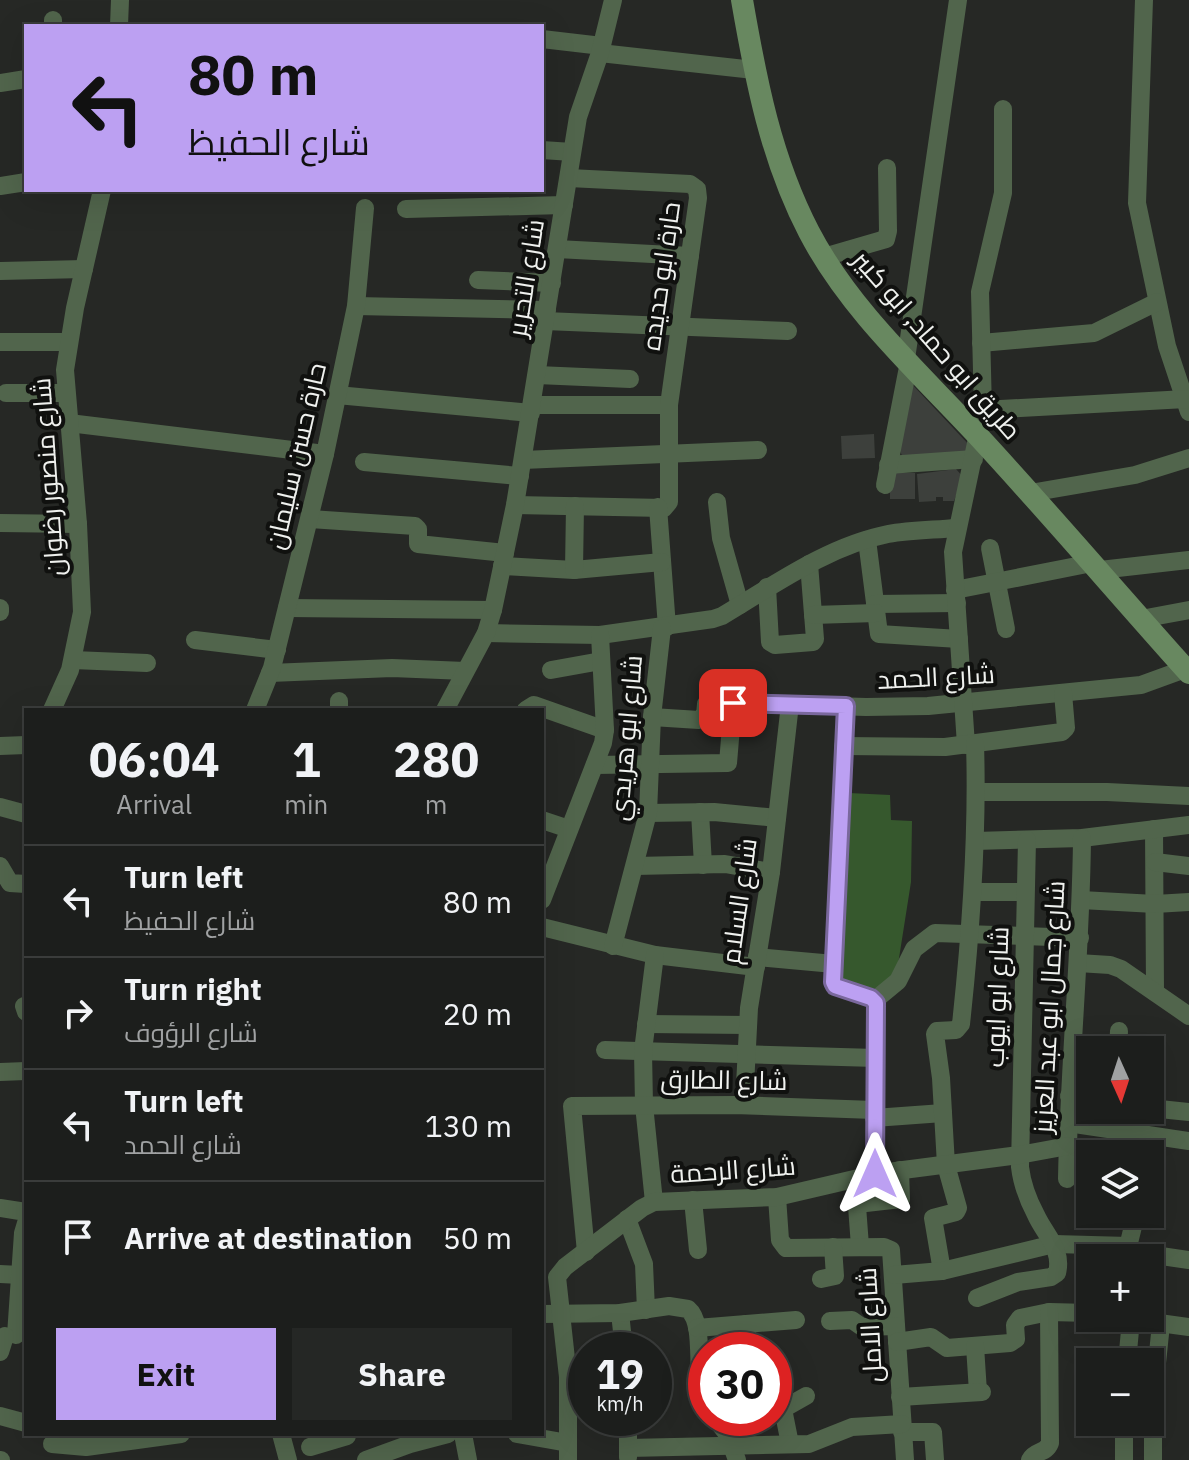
<!DOCTYPE html>
<html lang="en">
<head>
<meta charset="utf-8">
<style>
	:root { --surface:#1c1e1c; --page:#252725; --text:#f1f3f6; --muted:#a0a2a3; --line:#3a3c3b; --accent:#bca0f2 }
	body { margin:0; font-family:"IBM Plex Sans",Cairo,sans-serif; background:var(--page); color:var(--text); height:100vh; display:flex; flex-direction:column; font-size:30px; white-space:nowrap }
	* { box-sizing:border-box; margin:0 }
	p { font-size:26px; color:var(--muted) }
	.icon { flex:none; width:44px; height:44px; fill:none; stroke:currentColor; stroke-width:2; stroke-linecap:round; stroke-linejoin:round }
	.map { position:relative; flex:1; overflow:hidden }
	.details { position:absolute; left:24px; top:708px; width:520px; height:728px; display:flex; flex-direction:column; background:var(--surface); border-radius:0px; box-shadow:0 8px 32px #0002,0 0 0 2px var(--line) }
	.details>* { flex:none }
	.guide { position:absolute; left:24px; top:24px; width:520px; height:168px; border-radius:0px; box-shadow:0 8px 32px #0002,0 0 0 2px var(--line); background:#bca0f2; color:#111; overflow:hidden }
	.needle { width:52px; rotate:177deg }
	.buttons { position:absolute; left:1076px; top:1036px; display:grid; gap:16px }
	.buttons a { display:grid; place-items:center; width:88px; height:88px; border-radius:0px; background:var(--surface); box-shadow:0 8px 32px #0002,0 0 0 2px var(--line); font-size:40px }
	.speed { position:absolute; left:568px; top:1332px; display:flex; gap:16px; font-size:40px; font-weight:700; text-align:center }
	.speed>* { display:grid; place-content:center; width:104px; height:104px; border-radius:50%; background:var(--surface); box-shadow:0 8px 32px #0002,0 0 0 2px var(--line); line-height:1 }
	.speed small { font-size:20px; font-weight:400 }
	.speed .limit { border:12px solid #d22; background:#fff; color:#111 }
	.pin { position:absolute; display:grid; place-items:center; width:68px; height:68px; color:#fff; margin:-34px; border-radius:16px; box-shadow:0 4px 12px #0006 }
	.me { position:absolute; width:88px; margin:-44px; rotate:0deg; stroke-linejoin:round; filter:drop-shadow(0 0 6px #0008) }
	.turn { display:flex; align-items:center; gap:28px; height:168px; padding:0 32px; font-size:36px }
	.turn .icon { width:104px; height:104px; stroke-width:2.5 }
	.turn b { display:block; font-size:56px; line-height:68px }
	.eta { display:flex; justify-content:space-evenly; align-items:center; height:136px; text-align:center }
	.eta b { font-size:48px; font-weight:700; line-height:56px }
	.cta { display:flex; gap:16px; margin-top:auto; padding:16px 32px }
	.cta a { flex:1; height:92px; border-radius:0px; background:var(--accent); color:#111; font-size:32px; font-weight:700; line-height:92px; text-align:center }
	.cta a+a { background:var(--page); color:var(--text) }
	ul { padding:0; list-style:none }
	li { display:flex; align-items:center; gap:24px; height:112px; padding:0 32px; border-top:2px solid var(--line) }
	li div { flex:1 }
	li b { display:block; font-size:30px }
	li em { font-style:normal }
	.map>svg:first-child { display:block }
	.green { fill:#36582d }
	.building { fill:#3d403c }
	.lines { fill:none; stroke-linecap:round; stroke-linejoin:round }
	.minor { stroke:#51654c; stroke-width:18 }
	.secondary { stroke:#688860; stroke-width:22 }
	.route-casing { stroke:#7a689d; stroke-width:20 }
	.route { stroke:#bca0f2; stroke-width:14 }
	.labels { text-anchor:middle; stroke-width:8; stroke-linejoin:round; paint-order:stroke }
	.street-label { font-size:26px; fill:#eff1ee; stroke:#10110f }
</style>
</head>
<body>
<div class="map">
<svg width="1189" height="1460" viewBox="0 0 1189 1460">
	<rect width="100%" height="100%" fill="#262825"/>
	<path class="green" d="M849,793L890,795L891,820L912,821L911,882L894,990L838,986Z"/>
	<g class="building">
		<path d="M908,380L971,447L966,455L903,458L895,439Z"/>
		<path d="M874,434L875,458L842,459L841,436Z"/>
		<path d="M956,469L963,477L954,501H943V497H936V501L919,502L917,474Z"/>
		<rect x="890" y="473" width="25" height="26"/>
	</g>
	<g class="lines">
		<g class="minor">
			<path d="M1144,0L1137,203L1167,346L1189,412"/>
			<path d="M53,20V26"/>
			<path d="M119,26L120,0"/>
			<path d="M542,39L602,46"/>
			<path d="M600,53L754,70"/>
			<path d="M0,83L26,79"/>
			<path d="M542,150L572,152"/>
			<path d="M0,186L26,182"/>
			<path d="M406,209L564,205"/>
			<path d="M557,249L690,256"/>
			<path d="M824,257L886,239L888,231L887,168"/>
			<path d="M0,271L84,269"/>
			<path d="M478,280L552,283"/>
			<path d="M356,306L547,310"/>
			<path d="M545,321L788,331"/>
			<path d="M0,342H68"/>
			<path d="M981,343L1094,333L1157,302"/>
			<path d="M906,359L958,0"/>
			<path d="M537,375L630,379"/>
			<path d="M6,393H66"/>
			<path d="M337,395L531,413"/>
			<path d="M532,405H669"/>
			<path d="M983,410L1186,399"/>
			<path d="M69,423L325,454"/>
			<path d="M523,460L758,450"/>
			<path d="M364,462L520,476"/>
			<path d="M888,465L974,459"/>
			<path d="M885,485L909,362"/>
			<path d="M1030,493L1135,475L1189,458"/>
			<path d="M717,502L721,538L740,605"/>
			<path d="M515,505L664,508L669,502V405L698,198L697,189L690,184L569,178"/>
			<path d="M658,507L667,627"/>
			<path d="M310,519L415,526L418,529V544L505,553"/>
			<path d="M0,523L78,524"/>
			<path d="M867,540L879,634L959,639"/>
			<path d="M990,548L1006,629"/>
			<path d="M502,566L574,570L662,562"/>
			<path d="M574,570L575,506"/>
			<path d="M1100,570L1189,560"/>
			<path d="M767,587L770,642L775,645L813,642L815,639L809,564"/>
			<path d="M955,590L1092,563"/>
			<path d="M875,604L957,603"/>
			<path d="M0,608V612"/>
			<path d="M287,608L493,610"/>
			<path d="M813,615L876,613"/>
			<path d="M1141,619L1189,610"/>
			<path d="M486,633L600,635L713,619L722,616C774,585 828,546 888,534C910,530 934,530 956,528"/>
			<path d="M195,640L277,650"/>
			<path d="M73,660L147,663"/>
			<path d="M551,670L601,661"/>
			<path d="M270,673L392,668L465,671"/>
			<path d="M846,706L833,982L835,986L871,998L876,1003L875,1174"/>
			<path d="M52,710L70,670L82,612L78,524L65,370L75,308L102,190"/>
			<path d="M255,710L272,668L325,454L356,306L365,208"/>
			<path d="M339,710V701"/>
			<path d="M445,710L486,633L493,610L515,505L578,117L600,53L613,0"/>
			<path d="M526,710L534,705L605,730"/>
			<path d="M652,717L699,720L705,715L706,704L711,702L866,707L928,706L1141,685L1185,669"/>
			<path d="M966,745L953,552L983,410L980,292L1003,193V109"/>
			<path d="M0,746L26,745"/>
			<path d="M843,746L945,747L1062,732L1066,728L1063,693"/>
			<path d="M595,765L728,763L733,703"/>
			<path d="M977,792H1107L1189,796"/>
			<path d="M0,807L26,814"/>
			<path d="M700,812L703,865"/>
			<path d="M648,813L714,812L777,818"/>
			<path d="M542,820L569,829"/>
			<path d="M1154,829L1155,992"/>
			<path d="M975,841L1082,838L1189,825"/>
			<path d="M1155,862L1189,866"/>
			<path d="M0,866L10,883L26,884"/>
			<path d="M635,866L725,864L771,872"/>
			<path d="M973,892H1025"/>
			<path d="M542,900L603,743L605,730L600,635"/>
			<path d="M1081,900L1155,904L1189,902"/>
			<path d="M542,927L655,955L756,967"/>
			<path d="M613,946L648,813L652,717L662,628"/>
			<path d="M757,957L834,964"/>
			<path d="M1078,963L1110,965L1121,969L1189,1016"/>
			<path d="M875,1000L898,981L914,949L935,933L1080,938"/>
			<path d="M24,1006L26,1012"/>
			<path d="M646,1024L748,1025"/>
			<path d="M605,1050L876,1058"/>
			<path d="M1118,1050L1119,1031"/>
			<path d="M0,1072L26,1071"/>
			<path d="M1069,1096L1090,1100"/>
			<path d="M744,1105L749,1008L771,872L790,704"/>
			<path d="M1150,1108L1189,1112"/>
			<path d="M874,1118L943,1113"/>
			<path d="M1068,1123L1189,1141"/>
			<path d="M1067,1179C1069,1065 1081,952 1082,838"/>
			<path d="M856,1193L860,1246"/>
			<path d="M777,1197L780,1240L786,1248L884,1247L891,1250L905,1460"/>
			<path d="M693,1200L698,1250"/>
			<path d="M654,1202L644,1105L643,1051L655,955"/>
			<path d="M857,1204L901,1199L900,1170"/>
			<path d="M0,1208L26,1212"/>
			<path d="M627,1219L644,1264L646,1310"/>
			<path d="M1127,1251L1189,1260"/>
			<path d="M586,1252L572,1106L734,1105L874,1110"/>
			<path d="M1126,1255L1136,1214"/>
			<path d="M942,1271L933,1218L956,1212L958,1208L946,1165L941,1078L935,1034L937,1031L956,1030L961,1024C971,931 978,837 975,744"/>
			<path d="M0,1274L20,1275"/>
			<path d="M894,1275L942,1271L1054,1244L1129,1246"/>
			<path d="M821,1279L835,1276L833,1247"/>
			<path d="M977,1298L1018,1282L1051,1277L1057,1273C1063,1249 1045,1235 1036,1215C1028,1200 1022,1184 1020,1167L1027,840"/>
			<path d="M620,1313L624,1350"/>
			<path d="M542,1314L620,1313L669,1306L688,1309C707,1325 693,1379 706,1405"/>
			<path d="M1123,1318L1189,1327"/>
			<path d="M830,1321L852,1320L862,1327L896,1326"/>
			<path d="M746,1324L749,1350"/>
			<path d="M697,1328L796,1320"/>
			<path d="M16,1335L23,1233L26,1223"/>
			<path d="M897,1342L931,1337L947,1348L1010,1343L1016,1339L1015,1325L1020,1318L1049,1312L1090,1313"/>
			<path d="M975,1346L978,1392"/>
			<path d="M0,1352L5,1336"/>
			<path d="M1127,1362L1131,1320"/>
			<path d="M1150,1396L1154,1392L1161,1324"/>
			<path d="M900,1397L982,1392"/>
			<path d="M0,1416L26,1423"/>
			<path d="M715,1418L728,1435L737,1460"/>
			<path d="M1124,1422V1460"/>
			<path d="M902,1432H933L935,1460"/>
			<path d="M281,1434L288,1460"/>
			<path d="M463,1434L468,1460"/>
			<path d="M517,1434L568,1443"/>
			<path d="M52,1444L86,1447L181,1434"/>
			<path d="M790,1444L783,1409L806,1396"/>
			<path d="M310,1447L347,1436"/>
			<path d="M628,1448L809,1444L852,1427L902,1424"/>
			<path d="M628,1457V1418"/>
			<path d="M0,1460H1"/>
			<path d="M366,1460L410,1444L448,1434"/>
			<path d="M568,1460V1377L557,1277L565,1267L642,1208L654,1202L777,1197L880,1173L1019,1155L1068,1146"/>
			<path d="M1030,1460C1035,1450 1046,1454 1050,1443L1049,1312"/>
			<path d="M1153,1460V1424"/>
		</g>
		<path class="secondary" d="M742,0C756,81 771,159 809,232C850,311 920,373 979,437C1051,515 1119,595 1189,673"/>
	</g>
	<g class="lines">
		<defs>
			<path id="route" d="M733,703L846,706L833,982L835,986L871,998L876,1003L875,1174"/>
		</defs>
		<use href="#route" class="route-casing"/>
		<use href="#route" class="route"/>
	</g>
	<g class="labels">
		<g class="street-label">
			<text transform="translate(661 276) rotate(-82)" y="9">حارة ابو حديده</text>
			<text transform="translate(526 278) rotate(-81)" y="9">شارع التحرير</text>
			<text transform="translate(937 345) rotate(49)" y="9">طريق ابو حماد, ابو كبير</text>
			<text transform="translate(296 456) rotate(-77)" y="9">حارة حسن سليمان</text>
			<text transform="translate(48 477) rotate(-94)" y="9">شارع منصور رضوان</text>
			<text transform="translate(936 677) rotate(-3)" y="9">شارع الحمد</text>
			<text transform="translate(626 738) rotate(-85)" y="9">شارع ابو هريدي</text>
			<text transform="translate(739 901) rotate(-82)" y="9">شارع السلام</text>
			<text transform="translate(997 997) rotate(-88)" y="9">شارع ابو ايوب</text>
			<text transform="translate(1049 1007) rotate(-87)" y="9">شارع جمال ابو عبد العزيز</text>
			<text transform="translate(724 1080) rotate(1)" y="9">شارع الطارق</text>
			<text transform="translate(733 1170) rotate(-4)" y="9">شارع الرحمة</text>
			<text transform="translate(870 1325) rotate(-93)" y="9">شارع الامل</text>
		</g>
	</g>
</svg>
<div class="buttons">
<a><svg class="needle" viewBox="-14 -14 28 28"><path d="M0-13l5 13h-10z" fill="#e53935"/><path d="M0 13l5-13h-10z" fill="#a0a2a3"/></svg></a>
<a><svg class="icon" aria-label="layers" viewBox="0 0 24 24"><path d="M12 4l9 5-9 5-9-5zM3 14l9 5 9-5"/></svg></a>
<a>+</a>
<a>−</a>
</div>
<div class="speed"><div>19<small>km/h</small></div><div class="limit">30</div></div>
<div class="pin" style="left:733px;top:703px;background:#d93025"><svg class="icon" aria-label="arrive" viewBox="0 0 24 24"><path d="M6 21V4h12l-3 4 3 4H6"/></svg></div>
<svg class="me" style="left:875px;top:1174px" viewBox="-20 -20 40 40"><path d="M0-17L14 15 0 8-14 15z" fill="#bca0f2" stroke="#fff" stroke-width="4"/></svg>
<div class="guide">
<div class="turn"><svg class="icon" aria-label="left" viewBox="0 0 24 24"><path d="M17 20v-9H6M10 6l-5 5 5 5"/></svg><div><b>80 m</b>شارع الحفيظ</div></div>
</div>
<section class="details">
<div class="eta">
<div><b>06:04</b><p>Arrival</p></div>
<div><b>1</b><p>min</p></div>
<div><b>280</b><p>m</p></div>
</div>
<ul>
<li><svg class="icon" aria-label="left" viewBox="0 0 24 24"><path d="M17 20v-9H6M10 6l-5 5 5 5"/></svg><div><b>Turn left</b><p>شارع الحفيظ</p></div><em>80 m</em></li>
<li><svg class="icon" aria-label="right" viewBox="0 0 24 24"><path d="M7 20v-9h11M14 6l5 5-5 5"/></svg><div><b>Turn right</b><p>شارع الرؤوف</p></div><em>20 m</em></li>
<li><svg class="icon" aria-label="left" viewBox="0 0 24 24"><path d="M17 20v-9H6M10 6l-5 5 5 5"/></svg><div><b>Turn left</b><p>شارع الحمد</p></div><em>130 m</em></li>
<li><svg class="icon" aria-label="arrive" viewBox="0 0 24 24"><path d="M6 21V4h12l-3 4 3 4H6"/></svg><div><b>Arrive at destination</b></div><em>50 m</em></li>
</ul>
<div class="cta"><a>Exit</a><a>Share</a></div>
</section>
</div>
</body>
</html>
